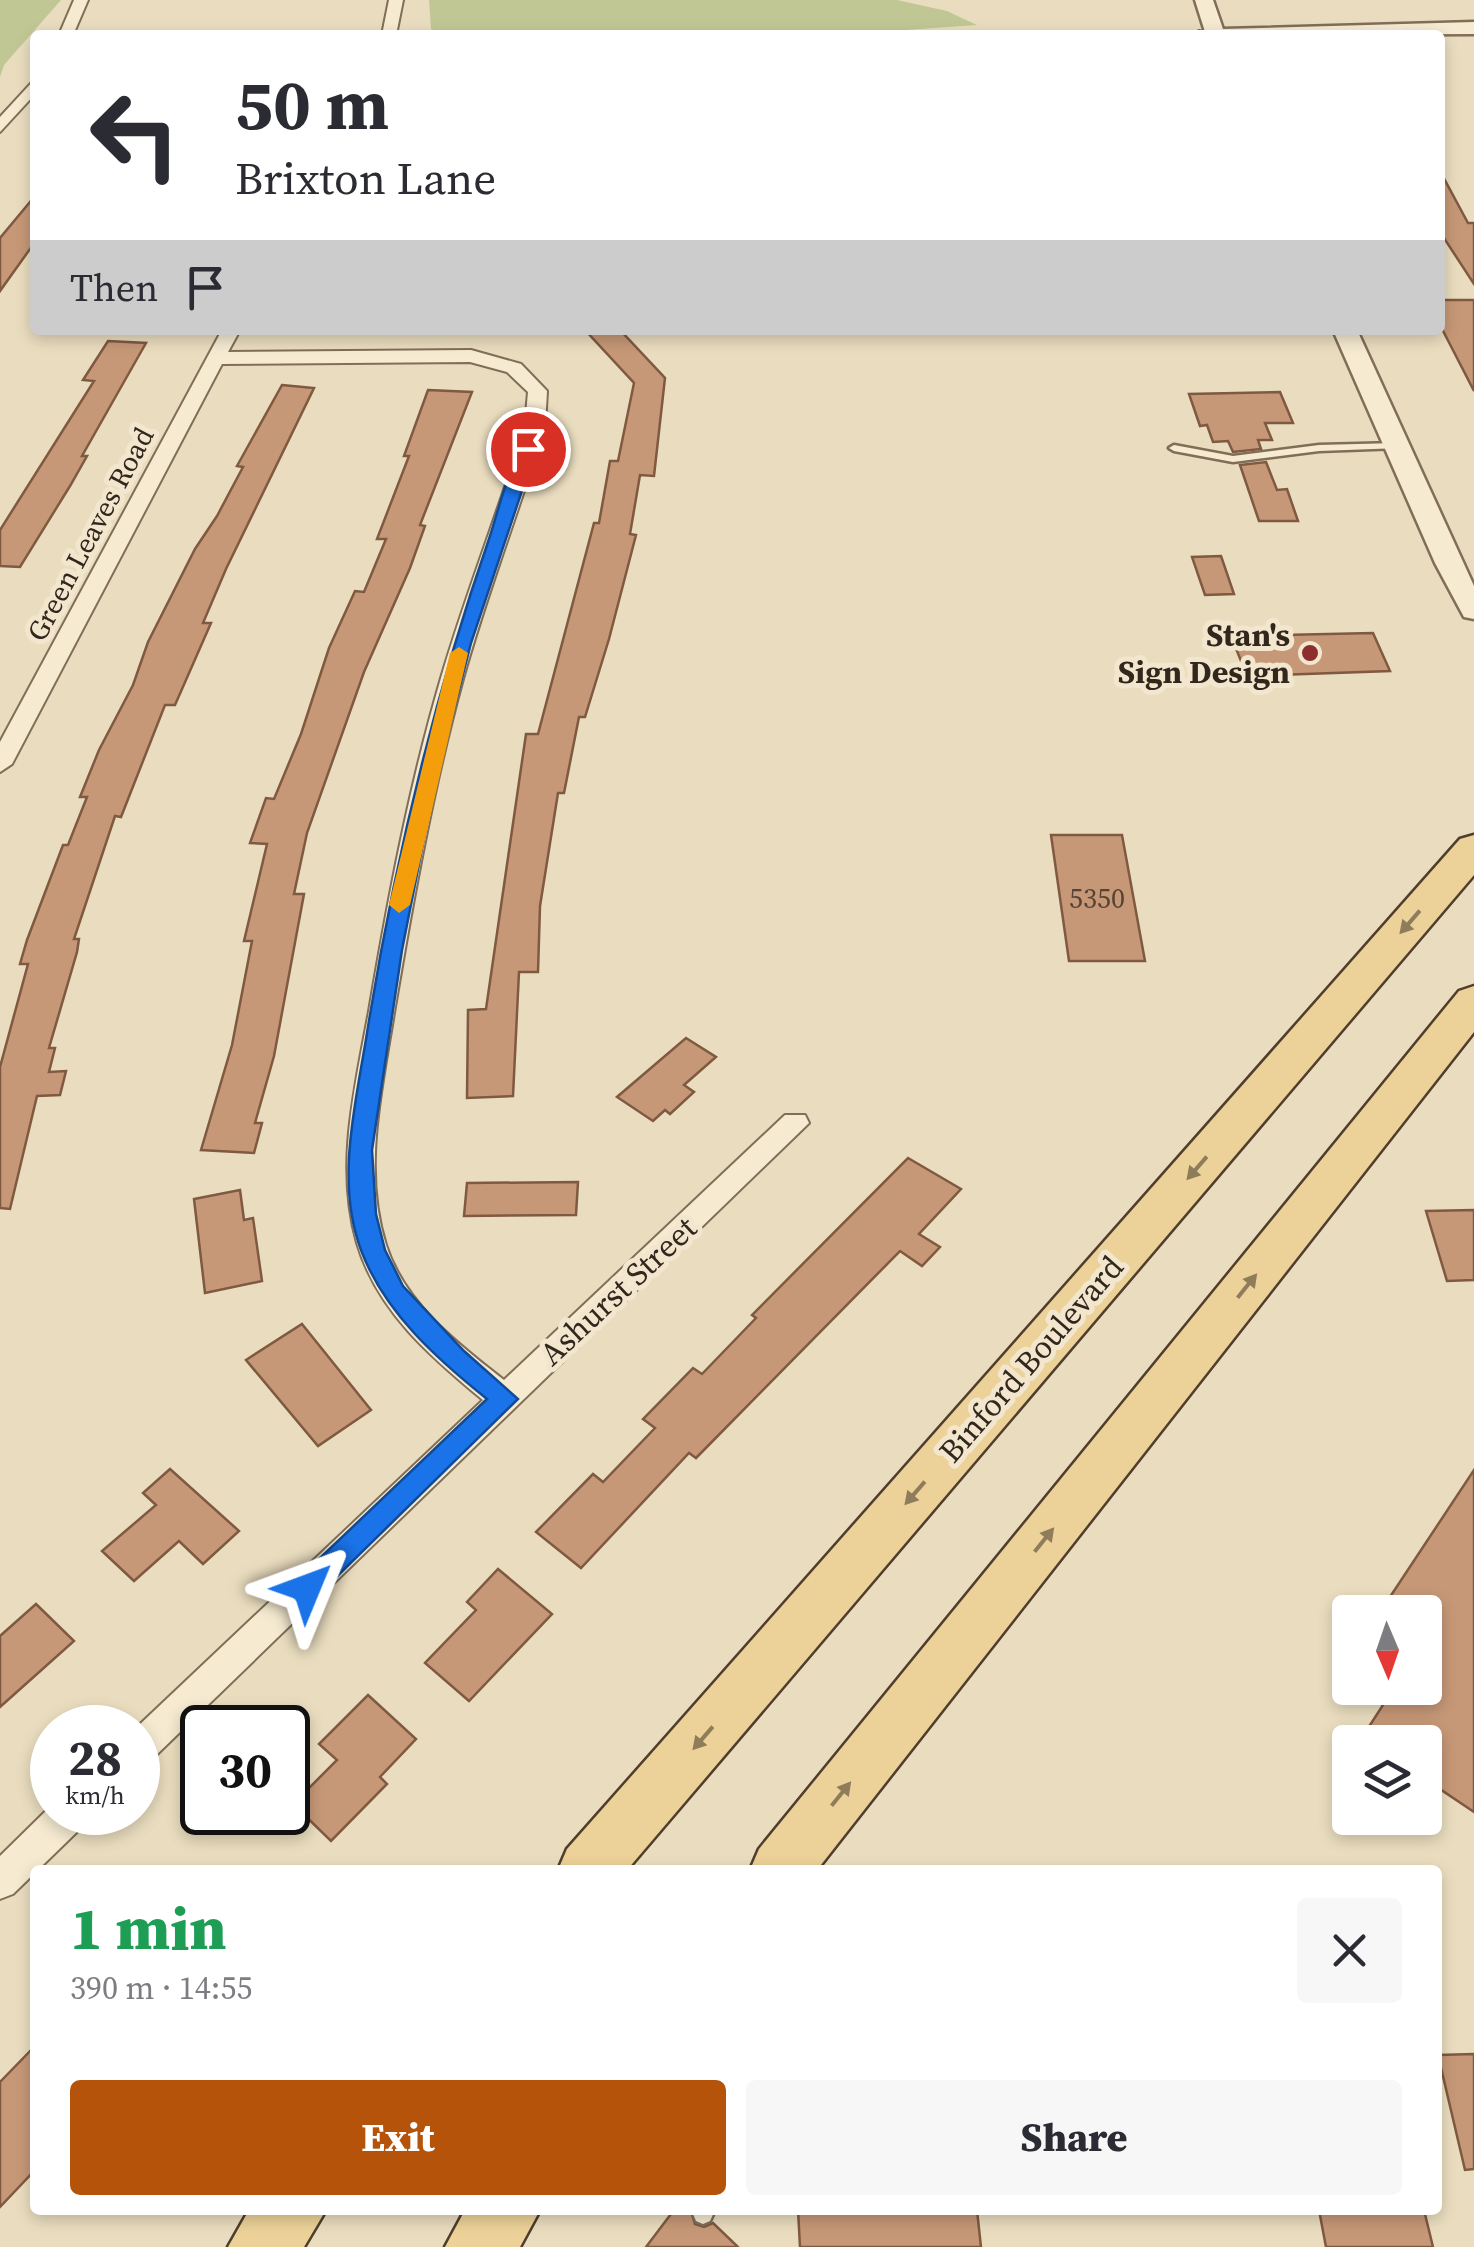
<!DOCTYPE html>
<html lang="en">
<head>
<meta charset="utf-8">
<style>
	:root { --surface:#fff; --page:#f7f7f7; --text:#2b2b33; --muted:#7c7c81; --accent:#b45309 }
	body { margin:0; font-family:"Source Serif 4",serif; background:var(--page); color:var(--text); height:100vh; display:flex; flex-direction:column; font-size:38px; white-space:nowrap }
	* { box-sizing:border-box; margin:0 }
	p { font-size:32px; color:var(--muted) }
	.icon { flex:none; width:55px; height:55px; fill:none; stroke:currentColor; stroke-width:2; stroke-linecap:round; stroke-linejoin:round }
	.map { position:relative; flex:1; overflow:hidden }
	.panel { position:absolute; left:30px; top:1865px; width:1412px; height:350px; display:flex; flex-direction:column; background:var(--surface); border-radius:10px; box-shadow:0 5px 15px #0003 }
	.panel>* { flex:none }
	.top-card { position:absolute; left:30px; top:30px; width:1415px; height:305px; border-radius:10px; box-shadow:0 5px 15px #0003; background:#fff; color:var(--text); overflow:hidden }
	.needle { width:65px; rotate:178deg }
	.buttons { position:absolute; left:1332px; top:1595px; display:grid; gap:20px }
	.buttons a { display:grid; place-items:center; width:110px; height:110px; border-radius:10px; background:var(--surface); box-shadow:0 5px 15px #0003; font-size:50px }
	.speed { position:absolute; left:30px; top:1705px; display:flex; gap:20px; font-size:50px; font-weight:700; text-align:center }
	.speed>* { display:grid; place-content:center; width:130px; height:130px; border-radius:50%; background:var(--surface); box-shadow:0 5px 15px #0003; line-height:1 }
	.speed small { font-size:25px; font-weight:400 }
	.speed .limit { border:5px solid #111; border-radius:15px; background:#fff; color:#111 }
	.pin { position:absolute; display:grid; place-items:center; width:85px; height:85px; color:#fff; margin:-42px; border:5px solid #fff; border-radius:50%; box-shadow:0 2px 10px #0007 }
	.me { position:absolute; width:110px; margin:-55px; rotate:46deg; stroke-linejoin:round; filter:drop-shadow(0 0 8px #0008) }
	.turn { display:flex; align-items:center; gap:35px; height:210px; padding:0 40px; font-size:45px }
	.turn .icon { width:130px; height:130px; stroke-width:2.5 }
	.turn b { display:block; font-size:70px; line-height:85px }
	.then { display:flex; align-items:center; height:95px; padding:0 40px; background:#0003; gap:20px; font-size:38px }
	.round { display:grid; place-items:center; flex:none; width:105px; height:105px; border-radius:10px; background:var(--page) }
	.summary { display:flex; align-items:center; justify-content:space-between; height:170px; padding:0 40px }
	h1 { font-size:60px; font-weight:800; line-height:75px; color:#1e9e55 }
	.cta { display:flex; gap:20px; margin-top:auto; padding:20px 40px }
	.cta a { flex:1; height:115px; border-radius:10px; background:var(--accent); color:#fff; font-size:40px; font-weight:800; line-height:115px; text-align:center }
	.cta a+a { background:var(--page); color:var(--text) }
	.map>svg:first-child { display:block }
	.green { fill:#c1c794 }
	.building { fill:#c69877; stroke:#7f5940; stroke-width:2.5 }
	.lines { fill:none; stroke-linecap:round; stroke-linejoin:round }
	.service-casing { stroke:#816e59; stroke-width:5 }
	.minor-casing { stroke:#816e59; stroke-width:4 }
	.tertiary-casing { stroke:#816e59; stroke-width:5 }
	.primary-casing { stroke:#4f3d2d; stroke-width:5 }
	.service { fill:#f6ebd1; fill-rule:evenodd }
	.minor { fill:#f6ebd1; fill-rule:evenodd }
	.tertiary { fill:#f6ebd1; fill-rule:evenodd }
	.primary { fill:#ecd298; fill-rule:evenodd }
	.oneway { fill:#8f7c5a }
	.route { fill:#1a73e8; stroke:#114b97; stroke-width:2.5 }
	.slow { fill:#f59e0b }
	.poi-dot { fill:#8c2d2e; stroke:#f2e7ce; stroke-width:4 }
	.labels { text-anchor:middle; stroke-width:10; stroke-linejoin:round; paint-order:stroke }
	.far-street-label { font-size:28px; fill:#32271c; stroke:#f2e7ce }
	.number-label { font-size:28px; fill:#574333 }
	.poi-label { font-size:32px; font-weight:bold; fill:#32271c; stroke:#f2e7ce; text-anchor:end }
	.street-label { font-size:32px; fill:#32271c; stroke:#f2e7ce }
</style>
</head>
<body>
<div class="map">
<svg width="1474" height="2247" viewBox="0 0 1474 2247">
	<rect width="100%" height="100%" fill="#eaddbf"/>
	<g class="green">
		<path d="M0,0H61L4,65L0,77Z"/>
		<path d="M429,0H897L947,11L977,25L834,35L711,30L447,35L431,29Z"/>
	</g>
	<g class="building">
		<path d="M1440,171L1468,223H1474V284L1440,232Z"/>
		<path d="M35,196V242L0,291V238Z"/>
		<path d="M1440,300H1474V391L1440,325Z"/>
		<path d="M585,330H620L665,378L654,476L640,475L630,534L636,535L609,639L585,717H579L564,793H558L540,906L538,972H519L513,1096L467,1098L468,1010L486,1009L526,734H538L594,523H599L610,461H618L634,383Z"/>
		<path d="M108,341L146,343L82,456H87L70,486L20,567L0,566V530L94,381L83,380Z"/>
		<path d="M282,385L314,388L226,569L203,623H211L175,705H165L121,817L115,816L74,939H79L77,952L49,1048H55L49,1072L66,1071L60,1095L37,1096L10,1209L0,1208V1067L28,964H20L27,940L63,845H68L87,797H80L99,750L133,685L148,642L195,549L217,516L243,467L237,466Z"/>
		<path d="M428,390L472,392L420,525L425,526L410,568L364,672L307,833L294,894H304L274,1056L255,1123H262L254,1153L201,1150L232,1045L252,941H244L267,844L250,843L266,798L274,799L301,734L329,648L355,591L364,592L386,539H377L409,456H404Z"/>
		<path d="M1280,392L1293,423H1265L1272,440H1258L1261,449L1233,452L1228,441L1213,442L1207,425L1200,426L1189,394Z"/>
		<path d="M1266,462L1277,490L1287,489L1298,521H1259L1240,465Z"/>
		<path d="M1221,556L1234,594L1205,595L1192,557Z"/>
		<path d="M1373,633L1390,671L1247,676L1231,636Z"/>
		<path d="M1051,835H1122L1145,961H1069Z"/>
		<path d="M686,1038L716,1057L684,1085L694,1092L670,1114L665,1110L653,1121L617,1097Z"/>
		<path d="M908,1158L961,1189L919,1234L940,1247L922,1266L900,1251L696,1458L689,1453L581,1568L536,1532L593,1474L603,1482L655,1428L643,1419L693,1368L702,1374L756,1318L752,1315Z"/>
		<path d="M578,1182L576,1215L464,1216L467,1183Z"/>
		<path d="M240,1190L244,1220L253,1218L262,1281L205,1293L194,1199Z"/>
		<path d="M1474,1210V1280L1447,1281L1426,1211Z"/>
		<path d="M302,1324L371,1410L318,1446L246,1360Z"/>
		<path d="M170,1469L239,1531L203,1564L179,1541L134,1581L102,1551L156,1505L143,1493Z"/>
		<path d="M1474,1470V1812L1425,1779V1742H1359L1394,1688H1425V1612H1380Z"/>
		<path d="M498,1569L552,1614L469,1701L425,1663L476,1610L467,1602Z"/>
		<path d="M36,1604L74,1641L0,1707V1636Z"/>
		<path d="M368,1695L416,1739L380,1777L387,1784L331,1841L293,1804L337,1760L319,1744Z"/>
		<path d="M35,2046V2170L0,2207V2082Z"/>
		<path d="M1474,2054V2169L1465,2170L1438,2055Z"/>
		<path d="M674,2210H691L695,2224L704,2227L713,2223L738,2247H646Z"/>
		<path d="M798,2210H977L981,2247H800Z"/>
		<path d="M1319,2210H1424L1433,2247H1326Z"/>
	</g>
	<g class="lines">
		<defs>
			<g id="service">
				<path d="M1397,443L1400,444V448L1319,451L1233,462L1174,451L1169,448L1174,445L1233,456L1319,445Z"/>
				<path d="M695,2210H715L710,2221L703,2224L696,2221L693,2214Z"/>
			</g>
			<g id="minor">
				<path d="M74,0H88L73,35H59Z"/>
				<path d="M389,0H403L396,35H382Z"/>
				<path d="M1199,31L1222,35H1192Z"/>
				<path d="M35,79V94L0,132V117Z"/>
				<path d="M222,330H240L228,352L471,350L521,364L547,391L545,426C519,511 487,593 463,679C433,788 413,900 394,1013C382,1089 362,1169 386,1245C405,1304 458,1344 504,1380L785,1115H805L809,1123L150,1761L138,1766L136,1728L483,1400C431,1357 377,1311 357,1243C335,1166 355,1088 369,1011C388,899 409,787 441,678C466,593 499,510 525,426L528,392L507,372L470,362L222,364L12,764L0,772V742Z"/>
				<path d="M52,1805V1812H89L84,1825L13,1894L0,1899V1856Z"/>
			</g>
			<g id="tertiary">
				<path d="M1195,0H1213L1223,29L1474,22V34L1206,35Z"/>
				<path d="M1333,330H1357L1474,586V619L1464,617L1435,563Z"/>
			</g>
			<g id="primary">
				<path d="M1474,835V875L627,1870H558L567,1849L1460,839Z"/>
				<path d="M1474,986V1032L817,1870H750L759,1849L1459,991Z"/>
				<path d="M249,2210H326L304,2247H228Z"/>
				<path d="M465,2210H540L520,2247H445Z"/>
			</g>
		</defs>
		<use href="#service" class="service-casing"/>
		<use href="#minor" class="minor-casing"/>
		<use href="#tertiary" class="tertiary-casing"/>
		<use href="#primary" class="primary-casing"/>
		<use href="#service" class="service"/>
		<use href="#minor" class="minor"/>
		<use href="#tertiary" class="tertiary"/>
		<use href="#primary" class="primary"/>
	</g>
	<defs><path id="oneway-solid" d="M-6-.8H1V-3.2L6.5 0L1 3.2V.8H-6Z" transform="scale(2.5)"/></defs>
	<g class="oneway">
		<use href="#oneway-solid" transform="translate(1410 922) rotate(131)"/>
		<use href="#oneway-solid" transform="translate(1197 1168) rotate(131)"/>
		<use href="#oneway-solid" transform="translate(1247 1286) rotate(-51)"/>
		<use href="#oneway-solid" transform="translate(915 1493) rotate(131)"/>
		<use href="#oneway-solid" transform="translate(1044 1540) rotate(-51)"/>
		<use href="#oneway-solid" transform="translate(703 1738) rotate(131)"/>
		<use href="#oneway-solid" transform="translate(841 1794) rotate(-51)"/>
	</g>
	<path class="route" d="M522,446L536,449L471,643L434,788L402,950L372,1150L376,1214L385,1250L403,1286L464,1351L518,1399L317,1596L307,1600L298,1596L294,1588L298,1579L487,1399C437,1359 384,1312 361,1250C335,1181 356,1103 367,1033C394,864 433,700 489,539C499,508 507,474 522,446Z"/>
	<path class="slow" d="M459,647L468,653L410,905L399,913L389,905L450,653Z"/>
	<circle class="poi-dot" cx="1310" cy="653" r="10"/>
	<g class="labels">
		<g class="far-street-label">
			<text transform="translate(90 534) rotate(-62)" y="10">Green Leaves Road</text>
		</g>
		<g class="number-label">
			<text x="1097" y="908">5350</text>
		</g>
		<g class="poi-label">
			<text x="1290" y="646">Stan's<tspan x="1290" dy="37">Sign Design</tspan></text>
		</g>
		<g class="street-label">
			<text transform="translate(618 1291) rotate(-43)" y="11">Ashurst Street</text>
			<text transform="translate(1031 1359) rotate(-49)" y="11">Binford Boulevard</text>
		</g>
	</g>
</svg>
<div class="buttons">
<a><svg class="needle" viewBox="-14 -14 28 28"><path d="M0-13l5 13h-10z" fill="#e53935"/><path d="M0 13l5-13h-10z" fill="#7c7c81"/></svg></a>
<a><svg class="icon" aria-label="layers" viewBox="0 0 24 24"><path d="M12 4l9 5-9 5-9-5zM3 14l9 5 9-5"/></svg></a>
</div>
<div class="speed"><div>28<small>km/h</small></div><div class="limit">30</div></div>
<div class="pin" style="left:528px;top:449px;background:#d93025"><svg class="icon" aria-label="arrive" viewBox="0 0 24 24"><path d="M6 21V4h12l-3 4 3 4H6"/></svg></div>
<svg class="me" style="left:307px;top:1588px" viewBox="-20 -20 40 40"><path d="M0-17L14 15 0 8-14 15z" fill="#1a73e8" stroke="#fff" stroke-width="4"/></svg>
<div class="top-card">
<div class="turn"><svg class="icon" aria-label="left" viewBox="0 0 24 24"><path d="M17 20v-9H6M10 6l-5 5 5 5"/></svg><div><b>50 m</b>Brixton Lane</div></div>
<div class="then">Then<svg class="icon" aria-label="arrive" viewBox="0 0 24 24"><path d="M6 21V4h12l-3 4 3 4H6"/></svg></div>
</div>
<section class="panel">
<div class="summary"><div><h1>1 min</h1><p>390 m · 14:55</p></div><a class="round"><svg class="icon" aria-label="close" viewBox="0 0 24 24"><path d="M6 6l12 12M18 6L6 18"/></svg></a></div>
<div class="cta"><a>Exit</a><a>Share</a></div>
</section>
</div>
</body>
</html>
